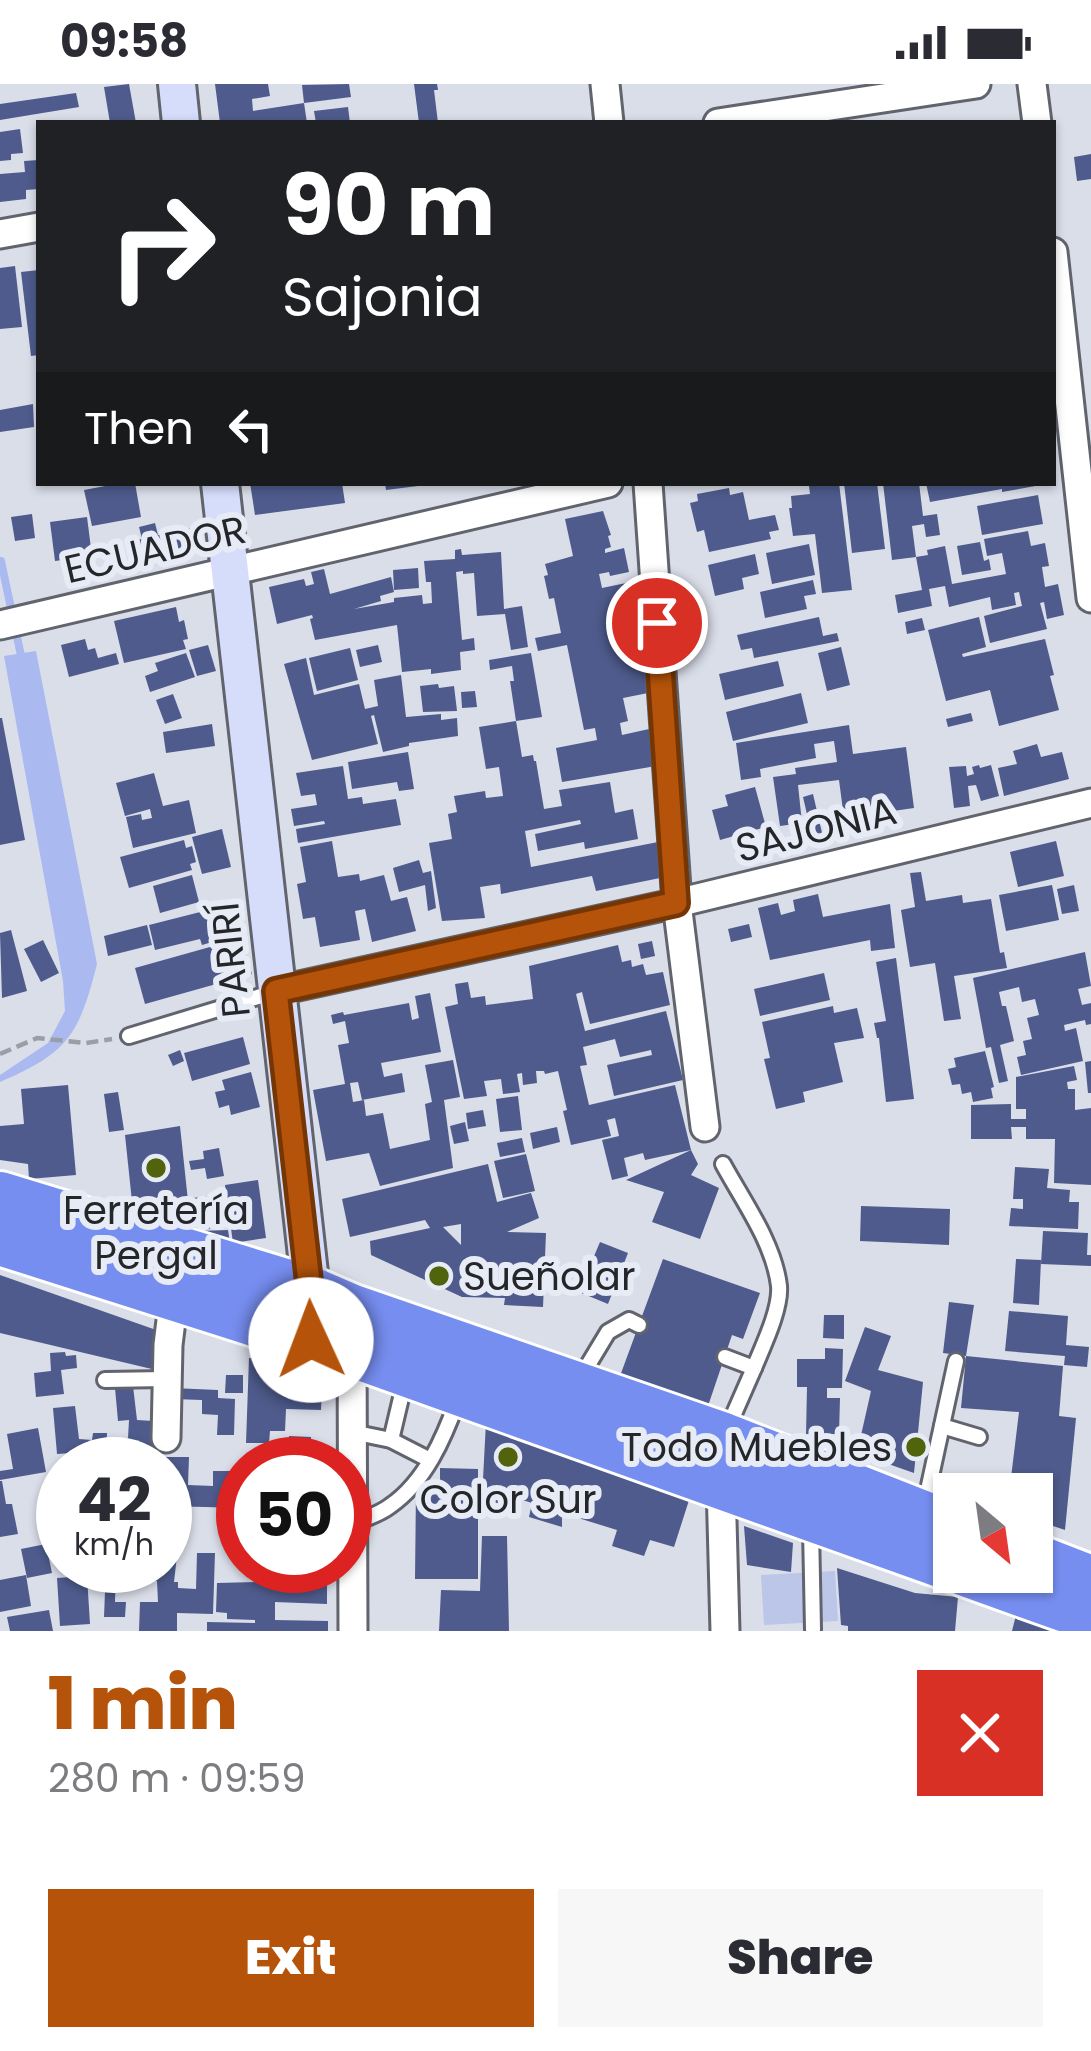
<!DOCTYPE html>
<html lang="en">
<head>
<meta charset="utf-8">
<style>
	:root { --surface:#fff; --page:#f7f7f7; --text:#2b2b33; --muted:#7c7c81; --accent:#b45309 }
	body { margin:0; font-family:Poppins,sans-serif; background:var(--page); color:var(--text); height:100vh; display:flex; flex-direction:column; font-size:45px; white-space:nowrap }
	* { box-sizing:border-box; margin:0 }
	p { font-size:39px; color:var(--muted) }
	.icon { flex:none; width:66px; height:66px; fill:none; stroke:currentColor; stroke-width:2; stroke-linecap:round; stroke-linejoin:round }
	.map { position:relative; height:1547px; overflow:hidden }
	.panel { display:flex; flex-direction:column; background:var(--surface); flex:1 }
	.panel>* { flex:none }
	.banner { position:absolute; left:36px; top:36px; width:1020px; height:366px; border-radius:0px; box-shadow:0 3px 9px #0004; background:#202124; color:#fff; overflow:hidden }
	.needle { width:78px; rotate:151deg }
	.controls { position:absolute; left:933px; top:1389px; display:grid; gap:24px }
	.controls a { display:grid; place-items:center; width:120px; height:120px; border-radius:0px; background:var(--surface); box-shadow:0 3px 9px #0004; font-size:60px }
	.speed { position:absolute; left:36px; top:1353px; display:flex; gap:24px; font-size:60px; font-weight:700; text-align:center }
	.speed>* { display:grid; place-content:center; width:156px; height:156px; border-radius:50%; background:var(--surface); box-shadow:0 3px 9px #0004; line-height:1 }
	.speed small { font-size:30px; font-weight:400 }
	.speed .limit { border:18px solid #d22; background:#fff; color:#111 }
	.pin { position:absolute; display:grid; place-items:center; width:102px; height:102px; color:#fff; margin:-51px; border:6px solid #fff; border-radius:50%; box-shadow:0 3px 12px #0007 }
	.me { position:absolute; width:132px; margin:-66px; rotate:358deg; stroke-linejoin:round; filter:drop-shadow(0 0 9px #0008) }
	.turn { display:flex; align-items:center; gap:42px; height:252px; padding:0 48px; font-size:54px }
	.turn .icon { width:156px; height:156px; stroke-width:2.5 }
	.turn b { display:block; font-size:84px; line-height:102px }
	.then { display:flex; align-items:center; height:114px; padding:0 48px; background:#0003; gap:24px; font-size:45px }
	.round { display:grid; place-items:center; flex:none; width:126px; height:126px; border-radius:0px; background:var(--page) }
	.headline { display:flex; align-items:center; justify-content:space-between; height:204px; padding:0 48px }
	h1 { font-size:72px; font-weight:800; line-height:90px; color:var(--accent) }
	.button { display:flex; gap:24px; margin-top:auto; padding:24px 48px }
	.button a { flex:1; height:138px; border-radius:0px; background:var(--accent); color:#fff; font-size:48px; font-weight:800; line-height:138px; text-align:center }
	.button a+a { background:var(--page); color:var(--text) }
	.status { display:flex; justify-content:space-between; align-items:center; height:84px; padding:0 60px; background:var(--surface); direction:ltr }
	.status svg { height:33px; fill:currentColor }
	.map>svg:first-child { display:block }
	.green { fill:#bbc6e9 }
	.water { fill:#aabaf1 }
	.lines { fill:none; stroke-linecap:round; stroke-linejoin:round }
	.stream { stroke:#aabaf1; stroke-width:8 }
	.building { fill:#4e5b8c; fill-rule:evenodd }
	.lane-casing { stroke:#61646d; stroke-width:20 }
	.street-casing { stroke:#61646d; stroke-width:33 }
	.secondary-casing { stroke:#61646d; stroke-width:42 }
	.highway-casing { stroke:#fff; stroke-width:54 }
	.path { stroke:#9b9ea6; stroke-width:4.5; stroke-dasharray:12 6; stroke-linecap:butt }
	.lane { stroke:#fff; stroke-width:14 }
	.street { stroke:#fff; stroke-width:27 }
	.secondary { stroke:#d6ddfb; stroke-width:36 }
	.highway { stroke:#778ef1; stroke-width:48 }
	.route-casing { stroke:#753606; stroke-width:30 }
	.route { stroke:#b45309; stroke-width:21 }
	.poi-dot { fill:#51640d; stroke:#e7ebf6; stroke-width:4.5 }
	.labels { text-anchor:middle; stroke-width:12; stroke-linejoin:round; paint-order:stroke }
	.street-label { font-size:39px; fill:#25262a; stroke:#e7ebf6 }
	.poi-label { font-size:39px; fill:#25262a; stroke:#e7ebf6 }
</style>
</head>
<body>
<div class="status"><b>09:58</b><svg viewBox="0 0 49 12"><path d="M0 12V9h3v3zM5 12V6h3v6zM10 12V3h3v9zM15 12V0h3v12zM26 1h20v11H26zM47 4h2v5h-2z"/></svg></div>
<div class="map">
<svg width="1091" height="1547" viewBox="0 0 1091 1547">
	<rect width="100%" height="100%" fill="#dadee9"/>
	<path class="green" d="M835,1487L838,1537L764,1541L761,1491Z"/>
	<path class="water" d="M36,567L97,880C79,951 68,969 0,998V991L48,959L65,927L63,897L4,572Z"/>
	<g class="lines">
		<g class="stream">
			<path d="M1,477L12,529"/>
			<path d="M15,544L22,576"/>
		</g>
	</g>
	<g class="building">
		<path d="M129,0L136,39H110L104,3Z"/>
		<path d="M215,0H268L270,12L252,15L253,27L304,19L302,1L349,0L351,13L304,19L307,39H220Z"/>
		<path d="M414,0H437L438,6H434L438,39H419Z"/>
		<path d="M76,9L79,23L0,36V20Z"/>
		<path d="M348,23L350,39H316L314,27Z"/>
		<path d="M20,45L23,69L11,70V76L0,77V48Z"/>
		<path d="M1091,70V95L1077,97L1074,73Z"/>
		<path d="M39,76V105L26,106V115L0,118V90L25,88L24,77Z"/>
		<path d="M15,182L22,243L0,245V184Z"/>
		<path d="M39,186V271L31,272L21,188Z"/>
		<path d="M33,320L34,343L0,348V326Z"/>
		<path d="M121,399H135L141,433L92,442L84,406Z"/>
		<path d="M250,399H342L345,419L255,431Z"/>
		<path d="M385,399H418V402L386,406Z"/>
		<path d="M831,399H839L852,506L822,509L815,450L793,452L789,424H792L791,412L810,410L809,402Z"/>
		<path d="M844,399H877L885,465L852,469Z"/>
		<path d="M883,399H919L923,432L937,430L940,451L926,453L924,440L912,442L916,473L892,476Z"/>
		<path d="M926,399H1041V401L1002,408V405L930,418Z"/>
		<path d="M729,404L730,411L743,408L749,436L775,431L779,446L769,448L771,455L709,468L704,446L697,448L690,419L698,417L697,410Z"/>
		<path d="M1038,411L1043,440L982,451L977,422Z"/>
		<path d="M603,427L611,451L608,452L611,463L605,465V469L624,464L629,488L610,492L609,488L599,490L602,504L631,498L648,609L623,614L628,637L620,639L622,651L649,645L656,682L562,698L556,664L597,656L595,644L584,646L567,561L538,567L535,554L561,549L554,514L549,515L544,492L548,491L545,480L573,472L565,435Z"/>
		<path d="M32,430L35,454L15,457L11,433Z"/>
		<path d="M87,433L92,472L55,477L50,438Z"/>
		<path d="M155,439L158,451L194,443L200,467L141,481L135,456L142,455L139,443Z"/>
		<path d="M1028,447L1031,462L1045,459L1049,482L1042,483L1045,503L1058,500L1064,531L1047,535L1044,518L1040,519L1047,545L990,559L984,532L1022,522L1019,508L1014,509L1016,521L992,526L990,513L949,523L945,502L929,505L932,522L898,529L895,511L922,506L916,473L928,471L927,466L945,462L952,500L1006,490L1002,469L987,472L984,455Z"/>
		<path d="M980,458L984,477L989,475L991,486L962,491L957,462Z"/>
		<path d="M809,460L815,491L772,500L766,469Z"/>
		<path d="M461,465L462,471L501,468L504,525L522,522L528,563L511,566L505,530L477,532L474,489L463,490V487L456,488L462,556L474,554L475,566L460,568L461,586L431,590V585L402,588L397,541L315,556L310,535L313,534L312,531L277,540L269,503L304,495L306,502L314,500L311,488L324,485L330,510L391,493L394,508L380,512L381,517L354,525L394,518V514L422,511L423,520L432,519L431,498H426L424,477L455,475V466Z"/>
		<path d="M755,470L759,490L742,494L744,505L715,512L708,481Z"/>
		<path d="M418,484L419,504L394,506L393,486Z"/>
		<path d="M813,496L816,510L804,512L807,525L765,534L760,508Z"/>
		<path d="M176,523L179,538L184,536L188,555L183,556L186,565L124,579L114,537Z"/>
		<path d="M819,533L823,552L837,549L839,557L754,574L752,564L741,566L737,551Z"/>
		<path d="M979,533L986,563L962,570L963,573L1045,555L1054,591L1050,592L1059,626L999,642L990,606L946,617L928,546Z"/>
		<path d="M922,534L925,546L907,550L905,538Z"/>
		<path d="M85,555L88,566L95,564L98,574L116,569L119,580L69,593L61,561Z"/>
		<path d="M208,561L216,587L197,592L189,566Z"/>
		<path d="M378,561L382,578L360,583L356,566Z"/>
		<path d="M841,563L850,601L827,607L818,569Z"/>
		<path d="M350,564L358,596L317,607L309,574Z"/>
		<path d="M186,569L195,593L150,608L145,592L158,587L155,579Z"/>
		<path d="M531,569L542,633L516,637L510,597H514L512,582L490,586L489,576Z"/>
		<path d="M306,574L314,611L359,600L365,625L378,622L374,596L401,591L406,633L441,630V636L457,634L458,652L409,659V662L383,668L374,631L371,632L378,660L312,676L284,580Z"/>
		<path d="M778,577L784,602L725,616L719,590Z"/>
		<path d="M438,600L439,604L454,602L457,627L423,628L420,602Z"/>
		<path d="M475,607L477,623L462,624L461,608Z"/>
		<path d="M801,609L808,639L733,657L726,628Z"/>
		<path d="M173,610L182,634L165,640L156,616Z"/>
		<path d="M971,629L973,637L948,643L946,635Z"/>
		<path d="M0,634H2L25,756L0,761Z"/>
		<path d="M516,637L522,673L533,671L534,677H536L544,725L562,722L559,706L610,698L615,729L633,725L638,755L585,765L584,758L538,767L535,750L581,740L580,736L525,747L531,783L658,758L665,793L596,807L592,792L501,810L500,800L480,803L485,834L442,837L429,759L452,755L448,730L457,728L454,712L485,707L486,714L503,712L499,683L486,685L479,643Z"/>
		<path d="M212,640L215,662L166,669L163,648Z"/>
		<path d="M849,641L853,670L906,663L914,724L844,734L839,696L798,701L802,739L780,742L773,693L796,690L795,684L837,678L834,657L814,660L816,674L760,685L761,693L741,696L736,659Z"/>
		<path d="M1037,660L1041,673L1062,668L1069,695L1004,712L998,684L1017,680L1013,667Z"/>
		<path d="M408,668L414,705L399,707L397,698L352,705L348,678Z"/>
		<path d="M979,681L980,684L991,681L999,712L981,717L976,701L968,702L970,722L954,724L949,683L966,682L967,692L974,690L972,683Z"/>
		<path d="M343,682L348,715L362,713L363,720L396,715L401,741L298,759L296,745L325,740L324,737L294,742L291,725L317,721L315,710L301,712L296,689Z"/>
		<path d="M154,689L163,722L189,716L196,749L133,764L126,733L141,730L142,736L152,734L150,725L125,732L116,699Z"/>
		<path d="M755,703L766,743L720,756L712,726L728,722L725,711Z"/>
		<path d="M813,710L822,749L812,752L803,713Z"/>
		<path d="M222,745L231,783L202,790L192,753Z"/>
		<path d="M184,756L186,764L192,762L196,778L190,780L192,786L129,804L120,773Z"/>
		<path d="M332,757L338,793L359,790L360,797L384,791L391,817L407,813L416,847L372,858L365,825L355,827L360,856L320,863L315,833L303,835L297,800L306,798L300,763Z"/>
		<path d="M1056,757L1064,792L1018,803L1010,768Z"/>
		<path d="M419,776L423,789L431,787L436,824L428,827L425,801L399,808L393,784Z"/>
		<path d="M921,788L926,817L962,811L963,819L991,815L1000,869L1004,868L1007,884L954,892L961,935L944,937L935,879L910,883L901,826L915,823L910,789Z"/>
		<path d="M192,791L199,818L160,829L153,802Z"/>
		<path d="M1052,801L1059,836L1006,847L999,811Z"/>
		<path d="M1074,801L1079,827L1062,830L1057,805Z"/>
		<path d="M818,810L823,833L890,820L895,864L871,867L870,856L770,876L758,824L778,819L781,831L795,827L793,816Z"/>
		<path d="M212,825L219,856L202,861L200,855L155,866L149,841Z"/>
		<path d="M749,840L752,853L731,858L728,845Z"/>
		<path d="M147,841L152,861L108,872L104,852Z"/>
		<path d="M11,846L27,907L2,914L0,849Z"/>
		<path d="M242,854L252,890L145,920L135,884Z"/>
		<path d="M43,856L59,889L41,898L24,865Z"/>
		<path d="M652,857L655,872L641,875L638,860Z"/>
		<path d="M618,861L622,878L631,876L632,883L643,880L646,891L663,888L670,921L590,940L582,908L576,910L585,947L666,927L683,996L614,1012L607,981L652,971L651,966L620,973L615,955L583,963L587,981L580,982L589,1021L675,1001L691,1066L645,1076L643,1069L624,1074L628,1092L612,1096L602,1056L619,1052L615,1034L607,1036L611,1052L571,1061L563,1027L567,1026L558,987L545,990L544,987H536L537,999L523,1001L522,989L517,990L520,1008L503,1010L501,995L484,997L487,1012L464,1015L445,923L458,920L455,900L468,898L471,914L485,912L486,921L533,915L529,882Z"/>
		<path d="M1085,868L1091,902L1078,905L1082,921L1091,919V940L1086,941L1085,936L1064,941L1065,947L1076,944L1083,977L1021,991L1017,973L1026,971L1023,957L1032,955L1027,934L1039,931L1035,915L1022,918L1019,903L999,908L1002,922H1006L1014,957L1000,961L1008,997L999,999L991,963L986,964L973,894Z"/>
		<path d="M896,874L914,1015L886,1018L879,954H877L874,939L886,937L876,878Z"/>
		<path d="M824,889L830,916L760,932L754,905Z"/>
		<path d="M430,909L441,968L381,979L384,993L402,989L405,1008L362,1016L358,998L350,999L353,1018L364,1016L366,1032L383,1029L390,1065L430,1056L425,1020L432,1018L425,981L453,976L460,1013L444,1016L453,1084L380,1102L369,1069L326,1077L313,1006L345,1000L338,961L349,959L345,937L333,940L331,931L343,928L344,931L409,919L412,936L419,934L415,912Z"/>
		<path d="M833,922L834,929L857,924L864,954L834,959L843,998L803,1008L805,1018L776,1025L764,975L770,974L762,938Z"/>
		<path d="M243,953L250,980L192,997L184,969Z"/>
		<path d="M180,966L184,977L173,982L168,971Z"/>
		<path d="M985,967L994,1003L991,1004L993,1014L973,1018L971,1008L962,1010L960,1000L952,1001L948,985L956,983L954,974Z"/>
		<path d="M1091,977V1009H1088L1085,978Z"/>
		<path d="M1074,982L1077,996L1067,998L1068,1005H1075V1026L1091,1024V1101L1054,1099L1055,1055H1026V1043H1011L1012,1055H971V1021L1011,1020V1035H1026V1025H1016V993Z"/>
		<path d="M251,988L260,1023L231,1031L229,1021L219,1024L215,1008L225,1006L222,996Z"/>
		<path d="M68,1001L76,1091L29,1095L28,1080L0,1076V1042L24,1040L21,1005Z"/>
		<path d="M118,1008L124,1046L109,1048L104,1010Z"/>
		<path d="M518,1012L522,1046L500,1048L496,1015Z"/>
		<path d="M483,1026L486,1042L468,1045L466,1029Z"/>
		<path d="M465,1038L469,1057L454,1060L450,1042Z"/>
		<path d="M180,1042L188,1117L133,1127L125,1051Z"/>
		<path d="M557,1043L560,1058L533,1065L530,1049Z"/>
		<path d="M522,1054L525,1068L500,1073L497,1059Z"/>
		<path d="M219,1064L224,1092L207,1095L205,1084L191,1086L189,1077L204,1075L203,1067Z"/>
		<path d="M691,1066L698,1080L691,1091L719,1104L700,1155L652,1138L664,1108L626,1096Z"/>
		<path d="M526,1070L535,1107L503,1114L494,1077Z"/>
		<path d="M488,1080L497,1118L531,1109L539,1134L507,1148L546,1149L543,1223L504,1221L505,1214L462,1213L371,1171L370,1157L430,1144L425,1136L350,1153L342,1115ZM461,1140V1161L443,1143Z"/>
		<path d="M1015,1083L1049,1085L1047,1104L1070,1106L1069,1118H1079L1078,1145L1009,1142L1011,1124L1023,1125V1115H1013Z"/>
		<path d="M258,1096L266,1154L233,1159L225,1101Z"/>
		<path d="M207,1112L210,1145L197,1146L193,1114Z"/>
		<path d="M861,1122L950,1125L949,1161L860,1157Z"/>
		<path d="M228,1146L231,1166L196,1147Z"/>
		<path d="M1043,1147L1088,1149L1087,1171H1091V1182L1041,1180Z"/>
		<path d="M600,1158L628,1169L608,1220L579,1208Z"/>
		<path d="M663,1175L760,1209L743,1255L732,1251L708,1322L620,1292Z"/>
		<path d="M1016,1175L1041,1176L1039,1221L1013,1219Z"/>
		<path d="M0,1191L159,1247L156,1286L0,1249Z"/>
		<path d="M949,1218L974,1221L966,1272L1063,1282L1059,1332L1076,1334L1065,1446L1032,1435V1410H1009L1019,1328L961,1324L966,1272L943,1269Z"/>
		<path d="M1009,1227L1068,1232L1066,1261L1089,1263L1087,1283L1064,1281L1065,1272L1005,1267Z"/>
		<path d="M824,1231H844V1255L823,1254Z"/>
		<path d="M865,1243L891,1252L878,1286L923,1298L914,1389L857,1369L871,1307L845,1297Z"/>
		<path d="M825,1264L843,1265L842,1304H827V1314H840L839,1350H806L807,1303H797V1275H825Z"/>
		<path d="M65,1268L66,1272L76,1271L77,1284L61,1286L64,1310L36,1313L34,1289L51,1287L50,1269Z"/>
		<path d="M286,1273L313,1274V1294L322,1304L321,1326L286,1325L285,1347H270L269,1359H246L249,1274L271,1275V1294H286Z"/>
		<path d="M226,1291H243V1309H225Z"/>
		<path d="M133,1302L137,1336L153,1337L152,1380L117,1378V1354H128L129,1336L118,1337L115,1304Z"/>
		<path d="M172,1304L218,1306V1314L235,1315L234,1351H217L218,1331L202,1330V1316L172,1315Z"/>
		<path d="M75,1322L79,1355L92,1356L93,1349H107L106,1380H72V1369L57,1370L53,1324Z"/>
		<path d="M486,1338L510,1347L508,1353L691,1410L674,1463L650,1456L644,1472L612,1462L617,1446L562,1429V1443L529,1433L532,1419L519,1415L518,1426L482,1414Z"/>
		<path d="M38,1344L46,1388L0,1396V1387L13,1385L7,1350Z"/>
		<path d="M289,1352L311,1353V1365L288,1364Z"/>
		<path d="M161,1373H189L188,1401L213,1402V1387H243V1424L165,1422V1380H161Z"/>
		<path d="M440,1384L478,1385V1495H415L416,1405H440Z"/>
		<path d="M0,1397H2L6,1420H12L18,1450L0,1453Z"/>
		<path d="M63,1399V1408L48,1410L47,1401Z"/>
		<path d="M63,1410V1428L44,1430L42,1413Z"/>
		<path d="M63,1439V1457L46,1460L52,1489L27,1494L21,1465L46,1460L43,1443Z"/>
		<path d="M744,1442L793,1459L791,1488L747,1481Z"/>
		<path d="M482,1452H507L509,1547H439L441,1506L480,1507Z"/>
		<path d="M165,1453L179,1454L174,1498H178V1504L196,1505L197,1469H215L213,1530L177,1529V1547H139L140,1518H158L157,1497L146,1496L147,1482H165Z"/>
		<path d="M106,1482H116L115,1518H126L125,1533H104Z"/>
		<path d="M262,1482H308V1499L327,1500V1520L275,1518V1536L328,1537V1547H207V1538L255,1539V1536L227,1535V1529L216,1528L217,1499L261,1498Z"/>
		<path d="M837,1484L915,1509L958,1513L955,1547H848V1542L841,1541Z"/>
		<path d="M26,1491L31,1522L0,1528V1496Z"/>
		<path d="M87,1492L90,1540L60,1542L57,1494Z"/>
		<path d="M1018,1523L1064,1547H1012Z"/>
		<path d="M49,1526L53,1547H10L7,1533Z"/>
	</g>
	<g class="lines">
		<defs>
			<g id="lane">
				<path d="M129,952L274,908"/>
				<path d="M723,1080C743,1117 774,1159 779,1202C781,1225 763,1262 754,1284"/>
				<path d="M725,1273L754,1284L726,1348"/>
				<path d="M105,1296L166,1295"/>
				<path d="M579,1296L608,1248L629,1236L639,1241"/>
				<path d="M942,1342L979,1353"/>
				<path d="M352,1348L391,1356L430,1376"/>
				<path d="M391,1356L405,1297"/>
				<path d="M925,1420L956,1277"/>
				<path d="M354,1439C366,1434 380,1430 390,1422C425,1398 444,1354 458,1315"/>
				<path d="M811,1445L813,1545"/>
			</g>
			<g id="street">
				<path d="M605,0L609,39"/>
				<path d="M1032,0L1037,39"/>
				<path d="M718,39L976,0"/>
				<path d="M0,150L39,143"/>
				<path d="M1053,168L1091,514"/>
				<path d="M648,399L677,819L705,1043"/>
				<path d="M0,541L608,399"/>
				<path d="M276,907L677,819L1091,719"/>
				<path d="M352,1257L353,1547"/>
				<path d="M166,1354L168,1261L174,1212"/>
				<path d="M721,1400L725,1547"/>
			</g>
			<g id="secondary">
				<path d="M177,0L181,39"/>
				<path d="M220,399L311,1207V1230"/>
			</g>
			<g id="highway">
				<path d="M0,1112L311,1207L353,1225L724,1353L954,1443"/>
				<path d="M0,1157L352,1269L954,1484"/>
				<path d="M1032,1473L1091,1496"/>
				<path d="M965,1488L1091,1533"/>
			</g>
		</defs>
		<use href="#lane" class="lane-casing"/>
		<use href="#street" class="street-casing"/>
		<use href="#secondary" class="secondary-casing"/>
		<use href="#highway" class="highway-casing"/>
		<path class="path" d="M0,970L37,954L86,959L112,955"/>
		<use href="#lane" class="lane"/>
		<use href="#street" class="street"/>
		<use href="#secondary" class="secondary"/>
		<use href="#highway" class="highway"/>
	</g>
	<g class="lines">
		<defs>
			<path id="route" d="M311,1256L310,1207L276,907L676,819L657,539"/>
		</defs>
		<use href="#route" class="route-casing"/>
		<use href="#route" class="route"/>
	</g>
	<g class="poi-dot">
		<circle cx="156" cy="1084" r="12"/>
		<circle cx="439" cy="1192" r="12"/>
		<circle cx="916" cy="1363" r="12"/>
		<circle cx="508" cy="1373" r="12"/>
	</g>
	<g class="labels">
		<g class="street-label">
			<text transform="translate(155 465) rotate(-13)" y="14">ECUADOR</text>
			<text transform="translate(816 745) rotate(-14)" y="14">SAJONIA</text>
			<text transform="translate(230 876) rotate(-96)" y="14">PARIRÍ</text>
		</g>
		<g class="poi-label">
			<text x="156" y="1140">Ferretería<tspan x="156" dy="45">Pergal</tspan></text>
			<text x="463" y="1206" text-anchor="start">Sueñolar</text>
			<text x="892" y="1377" text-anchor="end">Todo Muebles</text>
			<text x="508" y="1429">Color Sur</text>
		</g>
	</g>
</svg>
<div class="controls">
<a><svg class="needle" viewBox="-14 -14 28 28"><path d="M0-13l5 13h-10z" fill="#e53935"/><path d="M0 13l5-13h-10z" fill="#7c7c81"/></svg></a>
</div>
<div class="speed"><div>42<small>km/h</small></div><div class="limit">50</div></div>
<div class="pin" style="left:657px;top:539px;background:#d93025"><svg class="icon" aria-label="arrive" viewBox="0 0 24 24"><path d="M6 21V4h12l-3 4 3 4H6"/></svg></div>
<svg class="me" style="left:311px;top:1256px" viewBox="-20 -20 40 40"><circle r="19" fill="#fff"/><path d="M0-13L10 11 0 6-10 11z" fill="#b45309"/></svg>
<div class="banner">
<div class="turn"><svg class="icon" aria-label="right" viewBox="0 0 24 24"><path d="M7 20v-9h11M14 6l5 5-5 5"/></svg><div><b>90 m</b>Sajonia</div></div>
<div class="then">Then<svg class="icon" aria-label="left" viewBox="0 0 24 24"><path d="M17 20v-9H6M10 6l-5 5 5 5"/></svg></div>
</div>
</div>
<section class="panel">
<div class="headline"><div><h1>1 min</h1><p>280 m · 09:59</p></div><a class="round" style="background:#d93025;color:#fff"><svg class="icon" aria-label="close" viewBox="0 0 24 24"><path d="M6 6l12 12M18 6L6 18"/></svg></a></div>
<div class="button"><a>Exit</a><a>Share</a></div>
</section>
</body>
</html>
